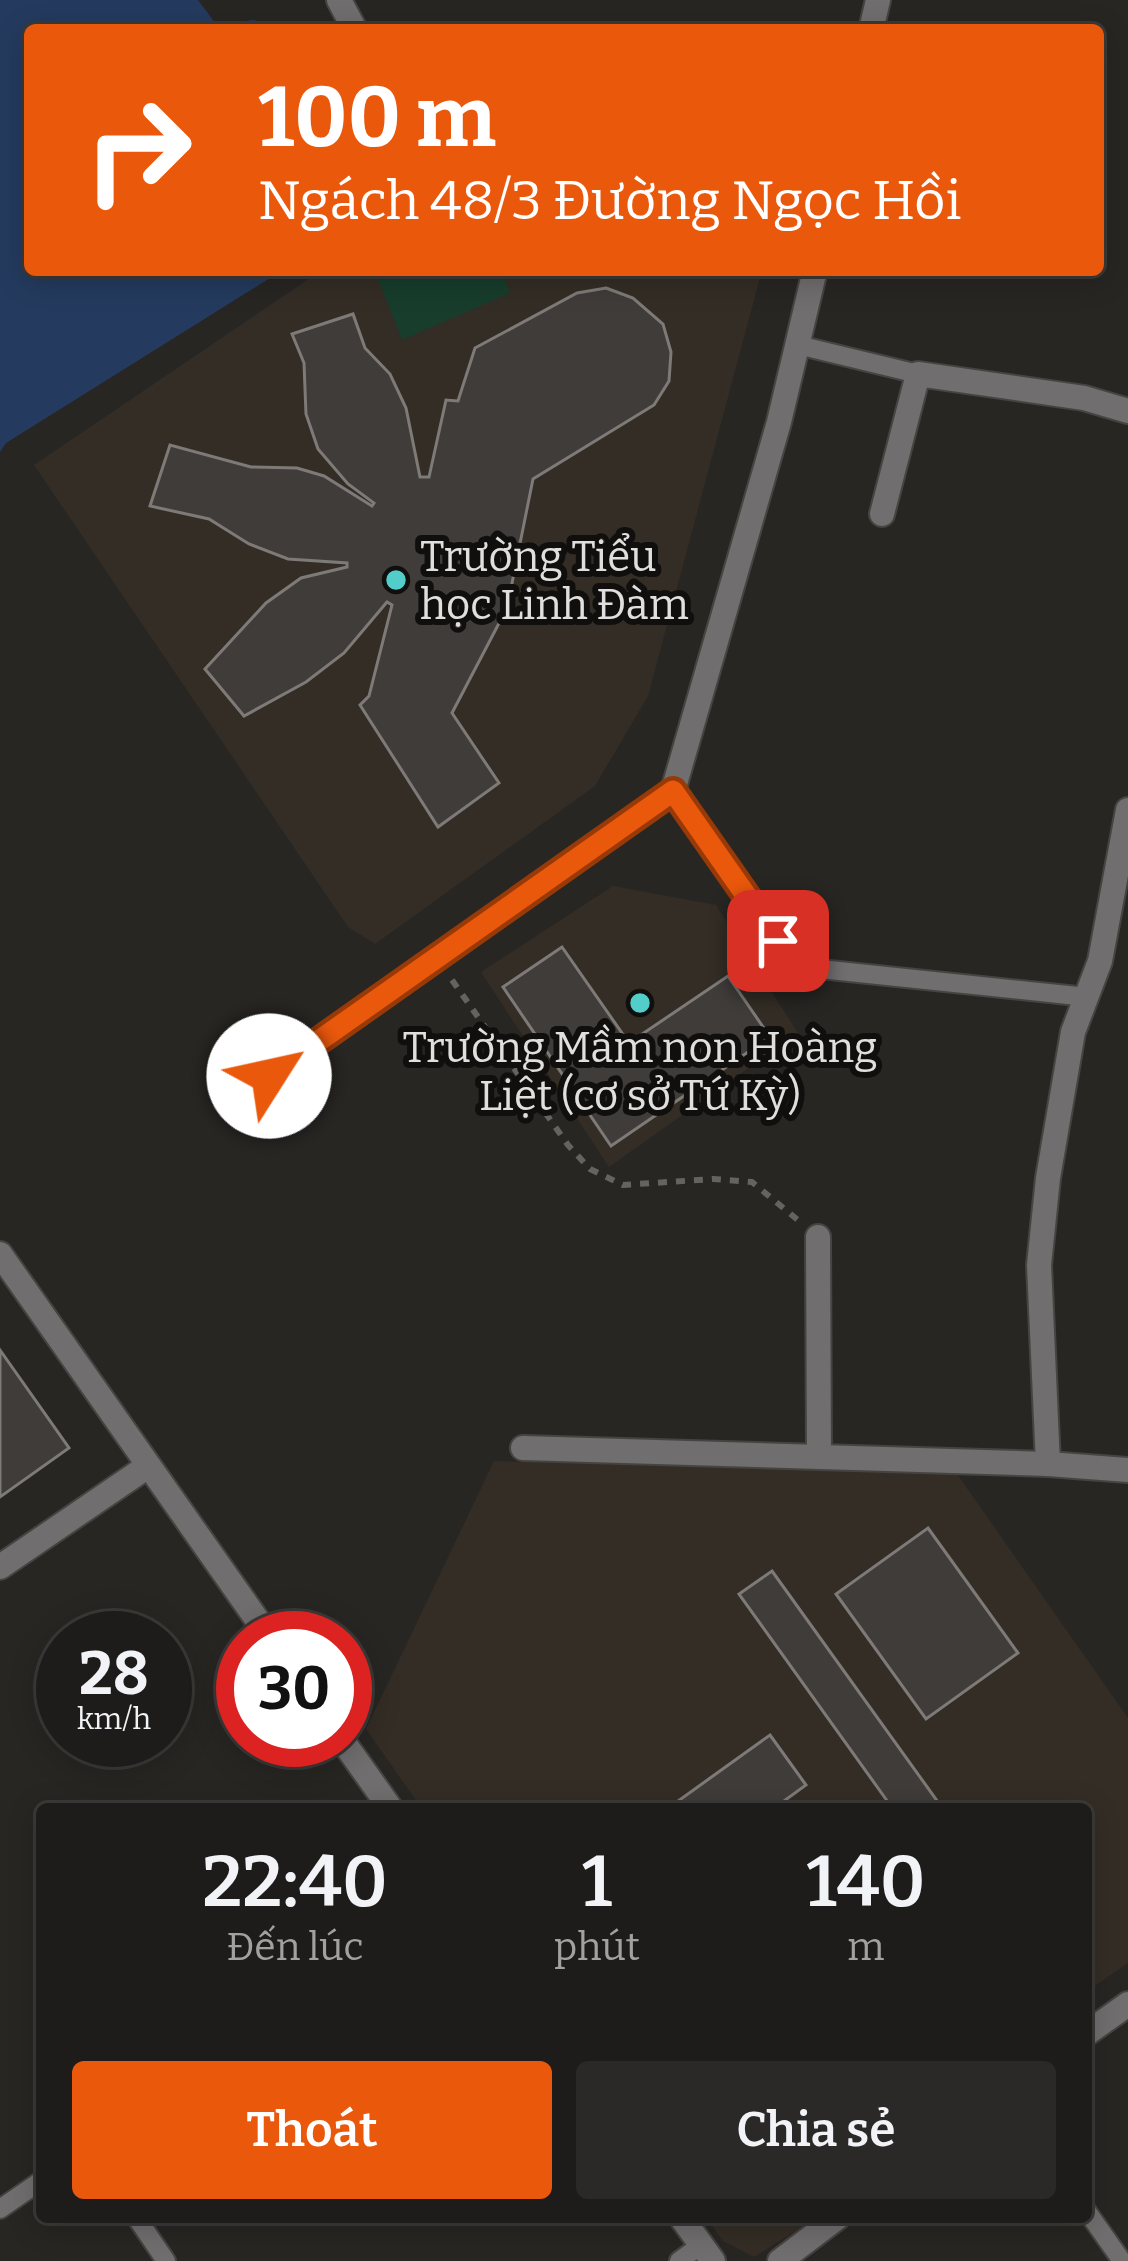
<!DOCTYPE html>
<html lang="vi">
<head>
<meta charset="utf-8">
<style>
	:root { --surface:#1e1c1a; --page:#2b2927; --text:#f1f3f6; --muted:#a1a1a2; --line:#3c3a39; --accent:#ea580c }
	body { margin:0; font-family:Bitter,serif; background:var(--page); color:var(--text); height:100vh; display:flex; flex-direction:column; font-size:45px; white-space:nowrap }
	* { box-sizing:border-box; margin:0 }
	p { font-size:39px; color:var(--muted) }
	.icon { flex:none; width:66px; height:66px; fill:none; stroke:currentColor; stroke-width:2; stroke-linecap:round; stroke-linejoin:round }
	.map { position:relative; flex:1; overflow:hidden }
	.sheet { position:absolute; left:36px; top:1803px; width:1056px; height:420px; display:flex; flex-direction:column; background:var(--surface); border-radius:12px; box-shadow:0 6px 30px #0003,0 0 0 3px var(--line) }
	.sheet>* { flex:none }
	.hud { position:absolute; left:24px; top:24px; width:1080px; height:252px; border-radius:12px; box-shadow:0 6px 30px #0003,0 0 0 3px var(--line); background:#ea580c; color:#fff; overflow:hidden }
	.speed { position:absolute; left:36px; top:1611px; display:flex; gap:24px; font-size:60px; font-weight:700; text-align:center }
	.speed>* { display:grid; place-content:center; width:156px; height:156px; border-radius:50%; background:var(--surface); box-shadow:0 6px 30px #0003,0 0 0 3px var(--line); line-height:1 }
	.speed small { font-size:30px; font-weight:400 }
	.speed .limit { border:18px solid #d22; background:#fff; color:#111 }
	.pin { position:absolute; display:grid; place-items:center; width:102px; height:102px; color:#fff; margin:-51px; border-radius:24px; box-shadow:0 6px 18px #0006 }
	.me { position:absolute; width:132px; margin:-66px; rotate:55deg; stroke-linejoin:round; filter:drop-shadow(0 0 9px #0008) }
	.turn { display:flex; align-items:center; gap:42px; height:252px; padding:0 36px; font-size:54px }
	.turn .icon { width:156px; height:156px; stroke-width:2.5 }
	.turn b { display:block; font-size:84px; line-height:102px }
	.eta { display:flex; justify-content:space-evenly; align-items:center; height:204px; text-align:center }
	.eta b { font-size:72px; font-weight:600; line-height:84px }
	.primary-button { display:flex; gap:24px; margin-top:auto; padding:24px 36px }
	.primary-button a { flex:1; height:138px; border-radius:12px; background:var(--accent); color:#fff; font-size:48px; font-weight:600; line-height:138px; text-align:center }
	.primary-button a+a { background:var(--page); color:var(--text) }
	.map>svg:first-child { display:block }
	.built { fill:#332d25 }
	.green { fill:#183d2c }
	.water { fill:#243b5f }
	.building { fill:#3f3c3a; stroke:#7d7a77; stroke-width:3 }
	.lines { fill:none; stroke-linecap:round; stroke-linejoin:round }
	.lane-casing { stroke:#464441; stroke-width:22 }
	.street-casing { stroke:#464441; stroke-width:28 }
	.path { stroke:#656361; stroke-width:6; stroke-dasharray:9 9; stroke-linecap:butt }
	.lane { stroke:#706e6e; stroke-width:18 }
	.street { stroke:#706e6e; stroke-width:24 }
	.route-casing { stroke:#983908; stroke-width:30 }
	.route { stroke:#ea580c; stroke-width:21 }
	.poi-dot { fill:#53cdca; stroke:#100f0e; stroke-width:4.5 }
	.labels { text-anchor:middle; stroke-width:12; stroke-linejoin:round; paint-order:stroke }
	.poi-label { font-size:42px; fill:#e1dfdd; stroke:#100f0e; text-anchor:start }
</style>
</head>
<body>
<div class="map">
<svg width="1128" height="2261" viewBox="0 0 1128 2261">
	<rect width="100%" height="100%" fill="#282623"/>
	<g class="built">
		<path d="M322,270H762L648,696L595,786L375,944L348,927L34,465Z"/>
		<path d="M613,886L716,905L798,1033L609,1167L481,972Z"/>
		<path d="M494,1461L957,1474L1128,1718V1963L1086,1992V1809H422L366,1729Z"/>
		<path d="M706,2217H818L754,2257L723,2241Z"/>
	</g>
	<path class="green" d="M391,270H501L510,293L402,340L377,276Z"/>
	<path class="water" d="M0,0H198L216,24L254,20L284,30H30V270H283L6,443L0,452Z"/>
	<g class="building">
		<path d="M606,288L633,298L663,324L671,352L669,381L654,405L533,479L507,608L452,713L499,783L438,827L360,705L369,696L392,605L387,602L344,653L306,682L244,716L205,669L266,603L301,578L347,567V563L288,559L249,544L209,519L150,506L170,445L251,467L297,468L324,476L372,506L374,503L348,484L318,449L306,414L304,363L292,334L353,314L365,348L390,374L406,408L420,477H429L446,400L458,401L475,348L577,293Z"/>
		<path d="M562,947L629,1043L728,976L770,1037L611,1146L503,987Z"/>
		<path d="M0,1350L69,1448L0,1497Z"/>
		<path d="M928,1528L1018,1653L926,1719L836,1594Z"/>
		<path d="M772,1571L943,1809H893L739,1594Z"/>
		<path d="M770,1735L806,1785L773,1809H667Z"/>
	</g>
	<g class="lines">
		<defs>
			<g id="lane">
				<path d="M798,345L918,374"/>
				<path d="M747,897L801,967L1087,997"/>
				<path d="M0,2209L42,2180"/>
				<path d="M1086,2210L1122,2261"/>
				<path d="M136,2217L166,2261"/>
				<path d="M679,2261L701,2245"/>
			</g>
			<g id="street">
				<path d="M339,0L355,30"/>
				<path d="M871,30L878,0"/>
				<path d="M882,514L918,374L1084,398L1128,411"/>
				<path d="M673,791L747,897"/>
				<path d="M269,1076L673,791L779,422L815,270"/>
				<path d="M818,1237L819,1457"/>
				<path d="M0,1254L270,1638"/>
				<path d="M523,1448L1048,1464L1128,1470"/>
				<path d="M1048,1464L1039,1265L1048,1178L1073,1032L1100,961L1128,810"/>
				<path d="M0,1567L148,1466"/>
				<path d="M342,1740L391,1809"/>
				<path d="M1086,2034L1128,2004"/>
				<path d="M681,2217L713,2261"/>
				<path d="M780,2261L838,2217"/>
			</g>
		</defs>
		<use href="#lane" class="lane-casing"/>
		<use href="#street" class="street-casing"/>
		<path class="path" d="M452,980L568,1145L590,1169L623,1185L713,1179L752,1182L799,1221"/>
		<use href="#lane" class="lane"/>
		<use href="#street" class="street"/>
	</g>
	<g class="lines">
		<defs>
			<path id="route" d="M269,1076L673,791L778,941"/>
		</defs>
		<use href="#route" class="route-casing"/>
		<use href="#route" class="route"/>
	</g>
	<g class="poi-dot">
		<circle cx="396" cy="580" r="12"/>
		<circle cx="640" cy="1003" r="12"/>
	</g>
	<g class="labels">
		<g class="poi-label">
			<text x="420" y="571">Trường Tiểu<tspan x="420" dy="48">học Linh Đàm</tspan></text>
			<text x="640" y="1062" text-anchor="middle">Trường Mầm non Hoàng<tspan x="640" dy="48">Liệt (cơ sở Tứ Kỳ)</tspan></text>
		</g>
	</g>
</svg>
<div class="speed"><div>28<small>km/h</small></div><div class="limit">30</div></div>
<div class="pin" style="left:778px;top:941px;background:#d93025"><svg class="icon" aria-label="arrive" viewBox="0 0 24 24"><path d="M6 21V4h12l-3 4 3 4H6"/></svg></div>
<svg class="me" style="left:269px;top:1076px" viewBox="-20 -20 40 40"><circle r="19" fill="#fff"/><path d="M0-13L10 11 0 6-10 11z" fill="#ea580c"/></svg>
<div class="hud">
<div class="turn"><svg class="icon" aria-label="right" viewBox="0 0 24 24"><path d="M7 20v-9h11M14 6l5 5-5 5"/></svg><div><b>100 m</b>Ngách 48/3 Đường Ngọc Hồi</div></div>
</div>
<section class="sheet">
<div class="eta">
<div><b>22:40</b><p>Đến lúc</p></div>
<div><b>1</b><p>phút</p></div>
<div><b>140</b><p>m</p></div>
</div>
<div class="primary-button"><a>Thoát</a><a>Chia sẻ</a></div>
</section>
</div>
</body>
</html>
